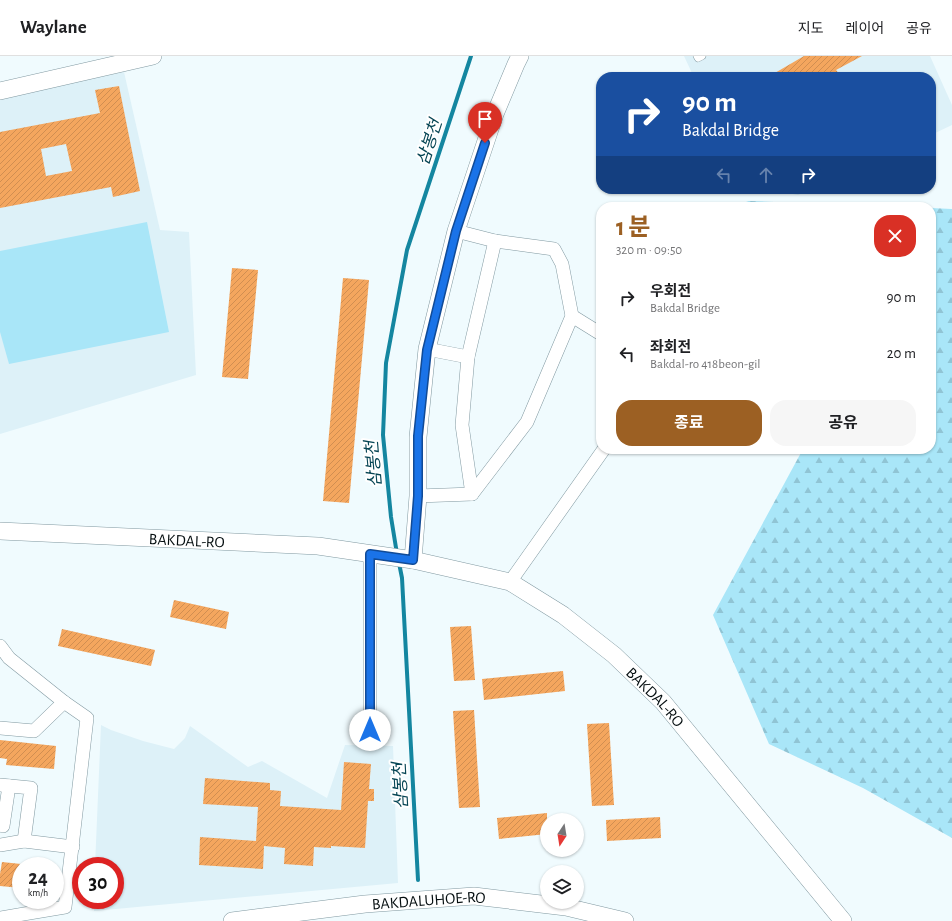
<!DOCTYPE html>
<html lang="ko">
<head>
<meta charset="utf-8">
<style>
	:root { --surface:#fff; --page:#f6f6f6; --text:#202124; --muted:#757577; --line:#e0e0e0; --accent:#9c6023 }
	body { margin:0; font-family:"Alegreya Sans","Noto Sans KR",sans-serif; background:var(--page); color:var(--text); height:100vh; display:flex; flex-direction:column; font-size:15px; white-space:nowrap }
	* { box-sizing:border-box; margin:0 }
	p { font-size:13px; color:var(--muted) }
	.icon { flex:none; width:22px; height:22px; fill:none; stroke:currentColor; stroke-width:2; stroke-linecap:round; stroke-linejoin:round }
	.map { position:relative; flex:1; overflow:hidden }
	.side { position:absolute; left:596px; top:146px; width:340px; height:252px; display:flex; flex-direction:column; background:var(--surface); border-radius:16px; box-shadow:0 1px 3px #0004 }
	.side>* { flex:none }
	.banner { position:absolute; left:596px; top:16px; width:340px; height:122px; border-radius:16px; box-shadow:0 1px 3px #0004; background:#1a4fa0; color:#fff; overflow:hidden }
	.needle { width:26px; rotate:192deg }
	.controls { position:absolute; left:540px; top:757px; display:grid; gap:8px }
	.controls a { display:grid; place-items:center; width:44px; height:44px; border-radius:50%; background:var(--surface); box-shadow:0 1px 3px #0004; font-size:20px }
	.speed { position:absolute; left:12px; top:801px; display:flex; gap:8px; font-size:20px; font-weight:700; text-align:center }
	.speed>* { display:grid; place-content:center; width:52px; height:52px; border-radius:50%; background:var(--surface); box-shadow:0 1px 3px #0004; line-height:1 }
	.speed small { font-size:10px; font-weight:400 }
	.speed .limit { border:6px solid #d22; background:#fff; color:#111 }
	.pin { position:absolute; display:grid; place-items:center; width:34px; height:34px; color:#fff; margin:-41px -17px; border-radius:50% 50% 50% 0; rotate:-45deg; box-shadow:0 0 4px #0007 }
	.pin .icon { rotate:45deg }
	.me { position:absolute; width:44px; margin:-22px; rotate:0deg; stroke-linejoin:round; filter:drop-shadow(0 0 3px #0008) }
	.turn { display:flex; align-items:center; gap:14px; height:84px; padding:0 20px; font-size:18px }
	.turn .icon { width:52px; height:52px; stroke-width:2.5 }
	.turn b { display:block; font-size:28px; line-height:34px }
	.lanes { display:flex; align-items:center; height:38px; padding:0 20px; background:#0003; justify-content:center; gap:20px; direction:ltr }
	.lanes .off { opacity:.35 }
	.round { display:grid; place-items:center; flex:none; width:42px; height:42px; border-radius:16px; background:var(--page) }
	.overview { display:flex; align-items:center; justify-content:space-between; height:68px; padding:0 20px }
	h1 { font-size:24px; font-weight:700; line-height:30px; color:var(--accent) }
	.action { display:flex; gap:8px; margin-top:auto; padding:8px 20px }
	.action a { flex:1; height:46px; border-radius:16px; background:var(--accent); color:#fff; font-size:16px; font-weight:700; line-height:46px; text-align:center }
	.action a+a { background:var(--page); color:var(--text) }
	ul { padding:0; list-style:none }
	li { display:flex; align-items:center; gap:12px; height:56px; padding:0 20px }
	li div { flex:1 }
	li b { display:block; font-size:15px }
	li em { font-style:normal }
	header { display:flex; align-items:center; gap:24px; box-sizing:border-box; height:56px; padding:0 20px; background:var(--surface); border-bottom:1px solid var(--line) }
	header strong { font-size:19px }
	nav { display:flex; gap:22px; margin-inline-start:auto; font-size:14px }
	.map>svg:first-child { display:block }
	.built { fill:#ddf1f8 }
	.forest { fill:url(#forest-firs) }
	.park { fill:#a9e6f8 }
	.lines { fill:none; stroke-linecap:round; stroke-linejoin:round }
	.stream { stroke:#1486a0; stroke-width:4 }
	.building { fill:url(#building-hatch); fill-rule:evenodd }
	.service-casing { stroke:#8199a1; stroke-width:8 }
	.minor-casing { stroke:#8199a1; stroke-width:14 }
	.tertiary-casing { stroke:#8199a1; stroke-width:18 }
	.service { stroke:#fff; stroke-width:7 }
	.minor { stroke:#fff; stroke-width:13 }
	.tertiary { stroke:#fff; stroke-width:17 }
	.route-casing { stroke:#114b97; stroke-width:10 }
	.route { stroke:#1a73e8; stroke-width:7 }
	.labels { text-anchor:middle; stroke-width:4; stroke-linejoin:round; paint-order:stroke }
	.street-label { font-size:16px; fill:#050e10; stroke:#fff }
	.water-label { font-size:17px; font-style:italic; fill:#074655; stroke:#fff }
</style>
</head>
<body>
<header>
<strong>Waylane</strong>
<nav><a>지도</a><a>레이어</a><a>공유</a></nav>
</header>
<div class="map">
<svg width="952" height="865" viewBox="0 0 952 865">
	<defs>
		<pattern id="forest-firs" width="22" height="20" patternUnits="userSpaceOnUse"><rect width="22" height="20" fill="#a9e6f8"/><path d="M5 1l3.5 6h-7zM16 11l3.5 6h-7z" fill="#90c4d4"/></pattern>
		<pattern id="building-hatch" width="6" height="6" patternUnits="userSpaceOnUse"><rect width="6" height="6" fill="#f4a65e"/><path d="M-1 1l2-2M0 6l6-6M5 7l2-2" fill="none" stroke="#d08e51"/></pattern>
	</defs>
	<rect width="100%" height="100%" fill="#f0fbfe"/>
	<g class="built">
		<path d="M684,0H930L952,49V69L931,79V21H693L691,15Z"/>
		<path d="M124,16L160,174L189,176L196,319L0,378V41Z"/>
		<path d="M774,133H813L798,139L780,136Z"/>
		<path d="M101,669L111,674L143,685L174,693L185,682L190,670L248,711L262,705L327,742L345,689L393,690L398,827L94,855V844H115V810H95Z"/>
	</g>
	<g class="forest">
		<path d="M749,145L895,151H731Z"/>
		<path d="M931,152L952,153V782L863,732L769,688L713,559L803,393H931Z"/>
	</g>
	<path class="park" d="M147,166L169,276L9,308L0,276V195Z"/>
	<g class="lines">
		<g class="stream">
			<path d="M397,498L391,461L383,379L386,307L407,194L471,0"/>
			<path d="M399,507L402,522L418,824"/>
		</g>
	</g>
	<g class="building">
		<path d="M804,0H862L836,14L842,21H768Z"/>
		<path d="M119,30L140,135L113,141L111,131L0,152V76L100,57L95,34ZM66,88L72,115L46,120L41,93Z"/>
		<path d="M232,212L258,214L248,323L222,321Z"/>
		<path d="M343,222L369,224L349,447L323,445Z"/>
		<path d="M174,544L229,556L226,573L170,561Z"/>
		<path d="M471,570L475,624L454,625L450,571Z"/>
		<path d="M62,573L155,594L151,610L58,590Z"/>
		<path d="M563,615L565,635L484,644L482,623Z"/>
		<path d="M474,654L480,751L459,752L453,655Z"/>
		<path d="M609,667L614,749L592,750L587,668Z"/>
		<path d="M0,684L56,690L54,713L6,709L7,703L0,702Z"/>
		<path d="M344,706L371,708L369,733H374V745H368L365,792L331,790V792L314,791L313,810L284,808L285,792L264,790L263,813L199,809L200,781L256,785L258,751L203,748L205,722L270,727V734L281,735L280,750L341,754Z"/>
		<path d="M547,757V778L499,783L497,762Z"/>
		<path d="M660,761L661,782L607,785L606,764Z"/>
		<path d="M2,806L21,808V832L0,830V818Z"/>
	</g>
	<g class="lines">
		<defs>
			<path id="service" d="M697,0L698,2L702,0"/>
			<g id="minor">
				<path d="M572,260L601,278"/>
				<path d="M427,293L468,301"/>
				<path d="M472,438L462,369L468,301L495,185"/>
				<path d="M418,440L472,438L527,366L572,260L562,208L554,193L495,185L456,175"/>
				<path d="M370,498V674"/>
				<path d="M510,526L604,393"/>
				<path d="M0,590L9,602L64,646L87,662L65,851L0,862"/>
				<path d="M0,672L34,675L64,646"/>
				<path d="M0,729L31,732L24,785"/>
				<path d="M3,770L9,730"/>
				<path d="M0,789L24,785L73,791"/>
			</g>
			<g id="tertiary">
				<path d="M0,35L153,0"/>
				<path id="s1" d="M0,475L318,490L413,504L510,526L563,559L614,599L663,646L843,865"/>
				<path d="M413,504L418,440V381L427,293L456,175L495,58L516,8L520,0"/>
				<path id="s2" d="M232,865L365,848L474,840L566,851L625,865"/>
			</g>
		</defs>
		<use href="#service" class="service-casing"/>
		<use href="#minor" class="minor-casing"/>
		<use href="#tertiary" class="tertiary-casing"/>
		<use href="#service" class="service"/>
		<use href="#minor" class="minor"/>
		<use href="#tertiary" class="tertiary"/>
	</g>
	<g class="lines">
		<defs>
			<path id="route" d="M370,674V498L413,504L418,440V380L427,294L456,175L485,87"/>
		</defs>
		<use href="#route" class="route-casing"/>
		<use href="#route" class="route"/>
	</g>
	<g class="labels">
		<g class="street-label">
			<text dy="6" stroke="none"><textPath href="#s1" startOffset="187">BAKDAL-RO</textPath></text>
			<text dy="6" stroke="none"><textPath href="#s1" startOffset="700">BAKDAL-RO</textPath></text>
			<text dy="6" stroke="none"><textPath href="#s2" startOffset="198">BAKDALUHOE-RO</textPath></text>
		</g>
		<g class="water-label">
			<text transform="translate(429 86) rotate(-72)" y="6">삼봉천</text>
			<text transform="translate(373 408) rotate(-95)" y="6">삼봉천</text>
			<text transform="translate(400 730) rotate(-93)" y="6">삼봉천</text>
		</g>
	</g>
</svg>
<div class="controls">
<a><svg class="needle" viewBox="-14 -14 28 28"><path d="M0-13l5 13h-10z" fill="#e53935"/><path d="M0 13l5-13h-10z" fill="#757577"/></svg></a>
<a><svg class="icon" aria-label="layers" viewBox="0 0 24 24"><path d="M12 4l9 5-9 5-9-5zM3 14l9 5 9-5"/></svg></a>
</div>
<div class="speed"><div>24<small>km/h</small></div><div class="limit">30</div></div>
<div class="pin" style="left:485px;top:87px;background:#d93025"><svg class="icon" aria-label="arrive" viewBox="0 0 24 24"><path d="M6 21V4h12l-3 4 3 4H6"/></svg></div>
<svg class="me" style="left:370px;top:674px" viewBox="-20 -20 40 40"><circle r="19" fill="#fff"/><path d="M0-13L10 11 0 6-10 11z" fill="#1a73e8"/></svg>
<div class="banner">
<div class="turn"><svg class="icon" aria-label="right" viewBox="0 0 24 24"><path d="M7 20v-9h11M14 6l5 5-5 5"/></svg><div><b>90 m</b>Bakdal Bridge</div></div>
<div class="lanes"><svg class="icon off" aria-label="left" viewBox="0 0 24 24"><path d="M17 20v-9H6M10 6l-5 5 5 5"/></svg><svg class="icon off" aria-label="ahead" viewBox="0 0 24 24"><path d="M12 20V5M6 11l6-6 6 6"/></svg><svg class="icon" aria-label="right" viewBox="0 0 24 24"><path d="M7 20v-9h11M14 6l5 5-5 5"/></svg></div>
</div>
<section class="side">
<div class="overview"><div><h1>1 분</h1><p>320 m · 09:50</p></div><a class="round" style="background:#d93025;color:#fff"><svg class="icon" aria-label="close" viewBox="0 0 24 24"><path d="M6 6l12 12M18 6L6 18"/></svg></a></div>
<ul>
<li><svg class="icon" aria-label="right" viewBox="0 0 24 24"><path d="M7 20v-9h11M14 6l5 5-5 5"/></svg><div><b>우회전</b><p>Bakdal Bridge</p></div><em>90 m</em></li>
<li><svg class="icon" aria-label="left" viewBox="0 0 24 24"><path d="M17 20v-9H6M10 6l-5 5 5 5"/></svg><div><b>좌회전</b><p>Bakdal-ro 418beon-gil</p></div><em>20 m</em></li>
</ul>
<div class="action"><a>종료</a><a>공유</a></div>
</section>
</div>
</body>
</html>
